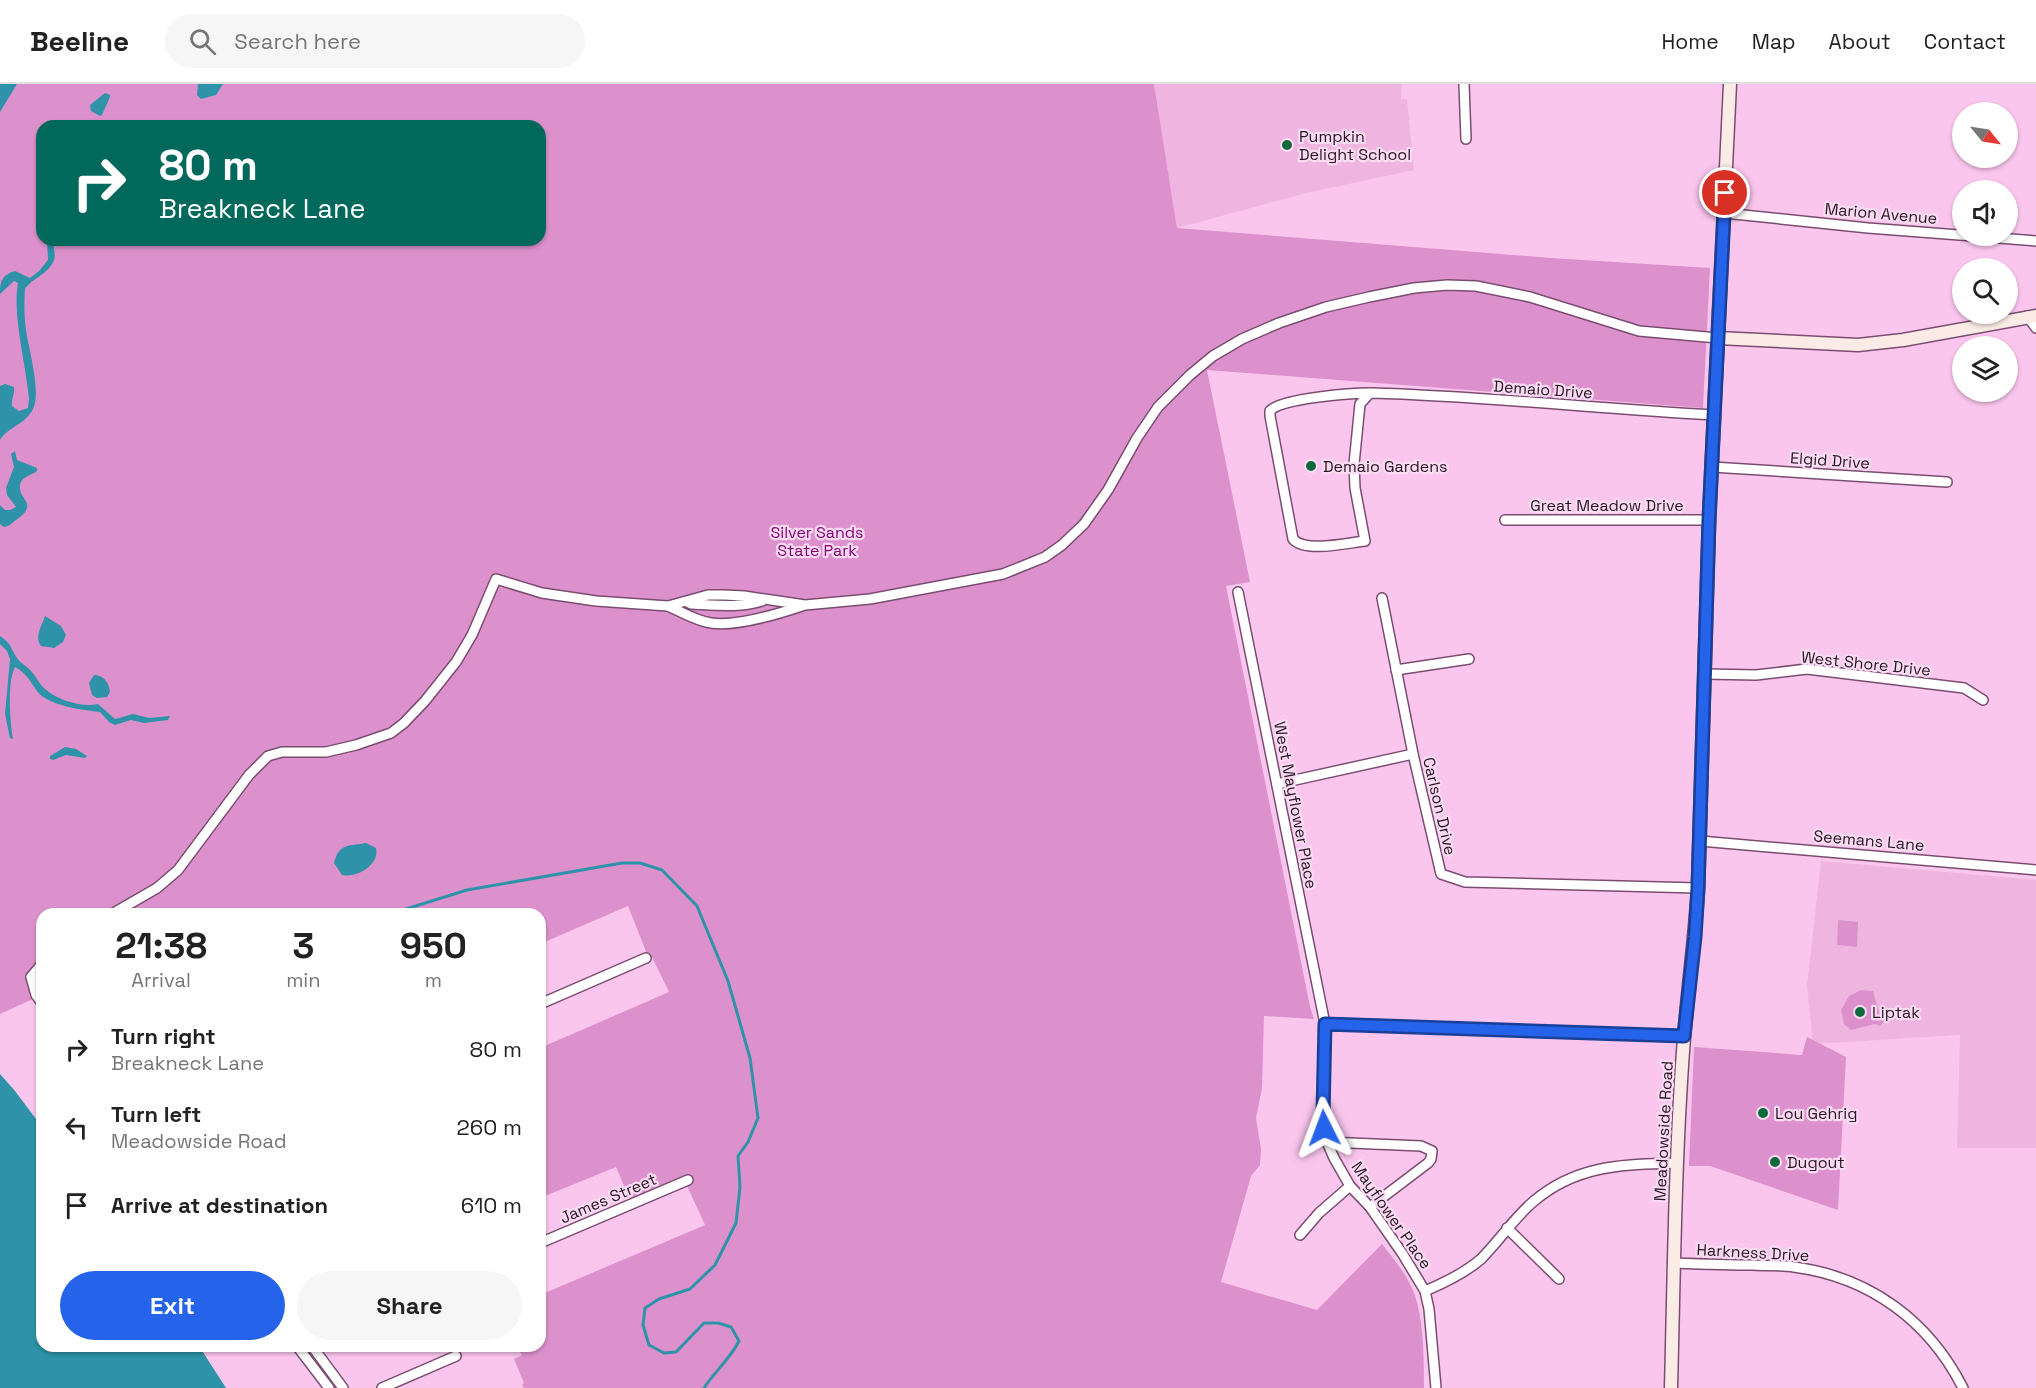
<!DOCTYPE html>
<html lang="en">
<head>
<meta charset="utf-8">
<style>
	:root { --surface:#fff; --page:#f6f6f6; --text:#222; --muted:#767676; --line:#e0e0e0; --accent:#2563eb }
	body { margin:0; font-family:"Space Grotesk",sans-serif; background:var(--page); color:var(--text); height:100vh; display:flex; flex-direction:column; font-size:22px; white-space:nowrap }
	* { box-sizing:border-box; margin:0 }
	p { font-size:20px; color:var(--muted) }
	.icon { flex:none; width:33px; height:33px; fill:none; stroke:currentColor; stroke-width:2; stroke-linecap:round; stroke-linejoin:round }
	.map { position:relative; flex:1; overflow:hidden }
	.drawer { position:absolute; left:36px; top:824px; width:510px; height:444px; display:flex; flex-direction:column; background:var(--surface); border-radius:18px; box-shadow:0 2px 4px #0004 }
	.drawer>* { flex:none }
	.hud { position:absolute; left:36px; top:36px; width:510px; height:126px; border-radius:18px; box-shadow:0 2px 4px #0004; background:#00695c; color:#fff; overflow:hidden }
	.needle { width:39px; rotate:120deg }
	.buttons { position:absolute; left:1952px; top:18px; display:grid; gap:12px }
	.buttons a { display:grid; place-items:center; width:66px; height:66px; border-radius:50%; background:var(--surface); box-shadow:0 2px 4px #0004; font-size:30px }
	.pin { position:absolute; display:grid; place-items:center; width:51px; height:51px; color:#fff; margin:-26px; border:3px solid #fff; border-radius:50%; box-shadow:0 2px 6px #0007 }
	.me { position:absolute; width:66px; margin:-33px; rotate:357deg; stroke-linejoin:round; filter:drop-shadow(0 0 4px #0008) }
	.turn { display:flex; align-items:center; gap:21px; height:126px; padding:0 24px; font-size:27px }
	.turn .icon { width:78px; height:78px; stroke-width:2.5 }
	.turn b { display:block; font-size:42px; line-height:51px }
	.eta { display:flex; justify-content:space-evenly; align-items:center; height:102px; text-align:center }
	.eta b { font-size:36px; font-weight:700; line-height:42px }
	.cta { display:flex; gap:12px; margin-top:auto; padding:12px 24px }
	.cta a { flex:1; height:69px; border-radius:36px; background:var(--accent); color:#fff; font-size:24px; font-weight:700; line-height:69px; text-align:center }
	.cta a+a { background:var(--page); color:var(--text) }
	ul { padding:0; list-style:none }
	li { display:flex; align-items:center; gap:18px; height:78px; padding:0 24px }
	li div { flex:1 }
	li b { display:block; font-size:22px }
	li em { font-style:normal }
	header { display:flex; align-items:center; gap:36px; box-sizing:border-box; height:84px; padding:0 30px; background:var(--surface); border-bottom:2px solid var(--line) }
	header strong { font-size:28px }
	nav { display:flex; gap:33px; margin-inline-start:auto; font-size:21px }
	.search { width:420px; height:54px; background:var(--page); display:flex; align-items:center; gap:15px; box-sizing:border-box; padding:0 21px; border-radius:33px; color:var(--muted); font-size:22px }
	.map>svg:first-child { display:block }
	.built { fill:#efb5e0 }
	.green { fill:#dd91cc; fill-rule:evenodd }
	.water { fill:#2e93a8 }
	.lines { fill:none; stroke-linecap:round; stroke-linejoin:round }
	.stream { stroke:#2e93a8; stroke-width:3 }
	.street-casing { stroke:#7a4d70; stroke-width:12 }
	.secondary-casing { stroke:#7a4d70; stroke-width:15 }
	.street { stroke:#fff; stroke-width:9 }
	.secondary { stroke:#faebe6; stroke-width:12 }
	.route-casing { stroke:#184099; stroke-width:15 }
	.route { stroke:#2563eb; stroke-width:10 }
	.poi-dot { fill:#0c693c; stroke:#fbdbf3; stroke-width:2 }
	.labels { text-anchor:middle; stroke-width:4.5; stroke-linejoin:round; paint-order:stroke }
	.poi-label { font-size:16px; fill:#261422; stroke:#fbdbf3; text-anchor:start }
	.street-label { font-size:16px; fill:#261422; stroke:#fbdbf3 }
	.park-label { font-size:16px; fill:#860175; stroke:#fbdbf3 }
</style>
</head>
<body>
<header>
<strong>Beeline</strong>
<div class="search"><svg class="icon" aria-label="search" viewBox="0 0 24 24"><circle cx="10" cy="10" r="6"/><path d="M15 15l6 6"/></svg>Search here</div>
<nav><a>Home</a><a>Map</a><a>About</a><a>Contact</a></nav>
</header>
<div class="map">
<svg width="2036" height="1304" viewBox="0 0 2036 1304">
	<rect width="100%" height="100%" fill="#fbc6ee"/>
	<g class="built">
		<path d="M1154,0H1402L1401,15H1407L1414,86L1306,109L1177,144Z"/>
		<path d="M1821,777L2036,796V1064H1957L1960,951L1813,960L1807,902Z"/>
	</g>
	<g class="green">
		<path d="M0,0H1154L1177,144L1551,174L1710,184L1703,324L1207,286L1250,498L1226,502L1310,923L1314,935L1264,932L1262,1004L1256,1034L1261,1065L1260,1081L1251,1092L1221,1198L1317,1226L1382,1160C1392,1173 1404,1187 1411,1202C1424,1228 1424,1275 1424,1304H524L522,1301L524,1299L514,1275L522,1271L516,1262H540V1211L705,1141L683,1093L630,1116L616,1083L540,1114V964L669,908L650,869L647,870L628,822L540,860V830H42V911L0,930ZM42,42H540V156H42Z"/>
		<path d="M1838,836L1858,838L1857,863L1837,861Z"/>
		<path d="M1861,906L1873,907L1880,932L1884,938L1880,942L1875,940L1851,946L1844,940L1841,926L1849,912Z"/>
		<path d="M1807,953L1846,973L1838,1126L1710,1082H1689L1694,963L1802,971Z"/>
	</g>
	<g class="water">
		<path d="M0,0H17L0,28Z"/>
		<path d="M198,0H223L216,11L201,15L197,11Z"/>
		<path d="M105,9L110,11V13L102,31L100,32L91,27L90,21Z"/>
		<path d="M47,156H53C53,163 56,170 54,176C49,190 32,194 25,205C24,220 24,237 27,252C30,269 41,310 33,325C26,340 8,343 0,356V302L5,300L14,303C15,310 11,315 12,322L19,327L28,324L29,315C26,280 12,232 18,199L14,197L0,210C0,197 2,191 15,187L30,194L39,187L48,176Z"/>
		<path d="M15,367L17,376L37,384V387C32,391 24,392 21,398C14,415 42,418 16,436C12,439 10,442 4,443L0,440V421L5,426H10L16,423L7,411L6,404L14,383L11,370Z"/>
		<path d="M45,532L61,542L66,551L63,558L54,564L41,562C34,552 42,542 45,532Z"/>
		<path d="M0,552C13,561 9,562 17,574C20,579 27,582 31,587C36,592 39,600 45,605C57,616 83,624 98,620L115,635L133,630L149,634L170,632L168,636L144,639L131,636L115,641L109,638L100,628C83,626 48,622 37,607C30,597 26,589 15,583C7,597 10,638 13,655L10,654L5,630L10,575L7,567L0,560Z"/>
		<path d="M94,591C104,591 109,599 110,608L107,613L97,614L92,611L89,599Z"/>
		<path d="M65,663L76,665L87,672L85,674L66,671L53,676L50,675V672Z"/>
		<path d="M366,759L376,764C380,781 357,794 342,791L334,779C339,759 349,762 366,759Z"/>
		<path d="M0,990L15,1007L42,1043V1262H199L226,1304H0Z"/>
	</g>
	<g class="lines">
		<path class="stream" d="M390,830L467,806L622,779H640L662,786L697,822L728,897L750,974L758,1034L748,1058L738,1072L740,1103L736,1139L715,1181L690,1205L659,1215L645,1224L643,1241L649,1261L664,1269L676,1268L704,1239H718L731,1243L739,1257C730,1275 715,1287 704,1304"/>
		<defs>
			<g id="street">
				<path d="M1464,0L1466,55"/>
				<path d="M1724,129L1868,144L2036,157"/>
				<path d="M2027,232L2036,244"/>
				<path d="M1370,309L1360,320L1354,380L1355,404L1365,457C1347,459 1305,469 1293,455L1270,332V327C1281,314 1353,309 1372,309C1486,312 1600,325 1714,331"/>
				<path d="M1712,383L1947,398"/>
				<path d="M1505,436H1709"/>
				<path d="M1238,508L1325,940L1323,1030L1327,1058L1334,1074L1350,1102L1370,1123L1402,1169L1425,1207L1429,1225L1436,1304"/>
				<path d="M1382,514L1413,670L1441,790L1465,798L1698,804"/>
				<path d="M687,518L691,520C714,521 741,524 762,517"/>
				<path d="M668,522C682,528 696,537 711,539C736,543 778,530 802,522"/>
				<path d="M1396,586L1469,575"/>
				<path d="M1705,590L1756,591L1807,585L1964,604L1983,616"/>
				<path d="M1277,700L1413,670"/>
				<path d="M1700,757L2036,786"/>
				<path d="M112,830L157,804L178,786L249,691L268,672L282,668H326L356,661L391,649L404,639L425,617L456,578L472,551L496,495L542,509L596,517L668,522L708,511H724L744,512L805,521L870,515L1003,490L1045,473L1062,461L1084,440L1108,406L1137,354L1158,323L1190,291L1213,272L1242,255L1279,239L1326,223L1369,213L1414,204L1447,201L1476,202L1530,213L1639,247L1718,254"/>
				<path d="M31,893L36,911L42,919"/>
				<path d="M31,893L42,880"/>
				<path d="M540,920L646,874"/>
				<path d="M1325,940L1684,952"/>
				<path d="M1327,1058L1421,1062L1432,1067L1431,1075L1428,1079L1370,1123"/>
				<path d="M1507,1144L1559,1195"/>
				<path d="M1300,1151L1319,1129L1350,1102"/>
				<path d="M540,1159L688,1096"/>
				<path d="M1674,1179C1700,1180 1727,1181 1753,1181C1766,1182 1781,1181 1794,1183C1870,1193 1929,1237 1963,1304"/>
				<path d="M1425,1207C1444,1199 1465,1189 1481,1175C1499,1157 1514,1134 1534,1117C1578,1080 1623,1081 1677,1079"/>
				<path d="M297,1262L329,1304"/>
				<path d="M312,1262L343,1304"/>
				<path d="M382,1304L456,1272"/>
			</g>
			<g id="secondary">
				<path d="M1718,254L1858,261L1903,256L2036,232"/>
				<path d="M1671,1304C1674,1187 1675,1070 1684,954C1688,904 1695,854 1698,804L1709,436L1730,0"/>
			</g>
		</defs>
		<use href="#street" class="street-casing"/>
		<use href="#secondary" class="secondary-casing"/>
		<use href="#street" class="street"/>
		<use href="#secondary" class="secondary"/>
	</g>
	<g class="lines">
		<defs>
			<path id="route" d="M1324,1044L1323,1030L1325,940L1684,952L1695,853L1698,804L1709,436L1725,109"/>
		</defs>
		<use href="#route" class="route-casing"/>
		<use href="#route" class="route"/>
	</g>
	<g class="poi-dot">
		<circle cx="1287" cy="61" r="6"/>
		<circle cx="1311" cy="382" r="6"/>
		<circle cx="1860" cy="928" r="6"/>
		<circle cx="1763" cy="1029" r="6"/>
		<circle cx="1775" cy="1078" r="6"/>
	</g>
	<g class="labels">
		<g class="poi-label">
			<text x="1299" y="58">Pumpkin<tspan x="1299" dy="18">Delight School</tspan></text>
			<text x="1323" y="388">Demaio Gardens</text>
			<text x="1872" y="934">Liptak</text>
			<text x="1775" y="1035">Lou Gehrig</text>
			<text x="1787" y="1084">Dugout</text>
		</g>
		<g class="street-label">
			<text transform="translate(1881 129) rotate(5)" y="6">Marion Avenue</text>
			<text transform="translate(1543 305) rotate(4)" y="6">Demaio Drive</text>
			<text transform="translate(1830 376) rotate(4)" y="6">Elgid Drive</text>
			<text x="1607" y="427">Great Meadow Drive</text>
			<text transform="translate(1866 579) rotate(6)" y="6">West Shore Drive</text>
			<text transform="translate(1296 721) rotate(79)" y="6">West Mayflower Place</text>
			<text transform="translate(1440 722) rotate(77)" y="6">Carlson Drive</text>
			<text transform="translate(1869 756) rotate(5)" y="6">Seemans Lane</text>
			<text transform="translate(1663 1047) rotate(-87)" y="6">Meadowside Road</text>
			<text transform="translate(608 1114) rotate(-23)" y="6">James Street</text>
			<text transform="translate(1392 1131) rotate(55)" y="6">Mayflower Place</text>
			<text transform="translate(1753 1168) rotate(3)" y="6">Harkness Drive</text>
		</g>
		<g class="park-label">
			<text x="817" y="454">Silver Sands<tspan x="817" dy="18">State Park</tspan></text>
		</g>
	</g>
</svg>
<div class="buttons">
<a><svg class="needle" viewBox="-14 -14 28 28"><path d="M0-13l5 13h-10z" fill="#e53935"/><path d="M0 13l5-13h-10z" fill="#767676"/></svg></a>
<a><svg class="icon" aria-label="sound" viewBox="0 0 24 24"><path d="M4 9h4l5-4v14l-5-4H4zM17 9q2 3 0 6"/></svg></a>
<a><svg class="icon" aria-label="search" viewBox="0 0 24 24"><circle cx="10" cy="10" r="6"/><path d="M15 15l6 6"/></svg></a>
<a><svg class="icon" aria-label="layers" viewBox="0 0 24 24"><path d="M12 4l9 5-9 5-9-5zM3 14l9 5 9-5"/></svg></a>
</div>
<div class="pin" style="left:1725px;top:109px;background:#d93025"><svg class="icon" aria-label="arrive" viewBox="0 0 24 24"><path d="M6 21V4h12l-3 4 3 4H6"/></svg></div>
<svg class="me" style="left:1324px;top:1044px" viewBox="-20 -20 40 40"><path d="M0-17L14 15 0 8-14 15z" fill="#2563eb" stroke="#fff" stroke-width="4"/></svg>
<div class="hud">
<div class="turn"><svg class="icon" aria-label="right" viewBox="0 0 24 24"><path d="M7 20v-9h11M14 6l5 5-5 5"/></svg><div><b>80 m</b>Breakneck Lane</div></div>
</div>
<section class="drawer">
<div class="eta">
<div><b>21:38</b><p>Arrival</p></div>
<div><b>3</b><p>min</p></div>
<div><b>950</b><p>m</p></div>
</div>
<ul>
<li><svg class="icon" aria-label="right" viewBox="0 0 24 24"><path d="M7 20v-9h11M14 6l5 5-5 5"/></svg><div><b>Turn right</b><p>Breakneck Lane</p></div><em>80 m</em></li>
<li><svg class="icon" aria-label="left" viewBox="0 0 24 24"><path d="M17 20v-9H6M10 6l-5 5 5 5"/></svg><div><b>Turn left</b><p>Meadowside Road</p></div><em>260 m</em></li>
<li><svg class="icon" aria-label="arrive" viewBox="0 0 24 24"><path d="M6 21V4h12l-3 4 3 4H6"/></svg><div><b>Arrive at destination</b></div><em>610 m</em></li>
</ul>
<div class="cta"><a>Exit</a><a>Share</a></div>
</section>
</div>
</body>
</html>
